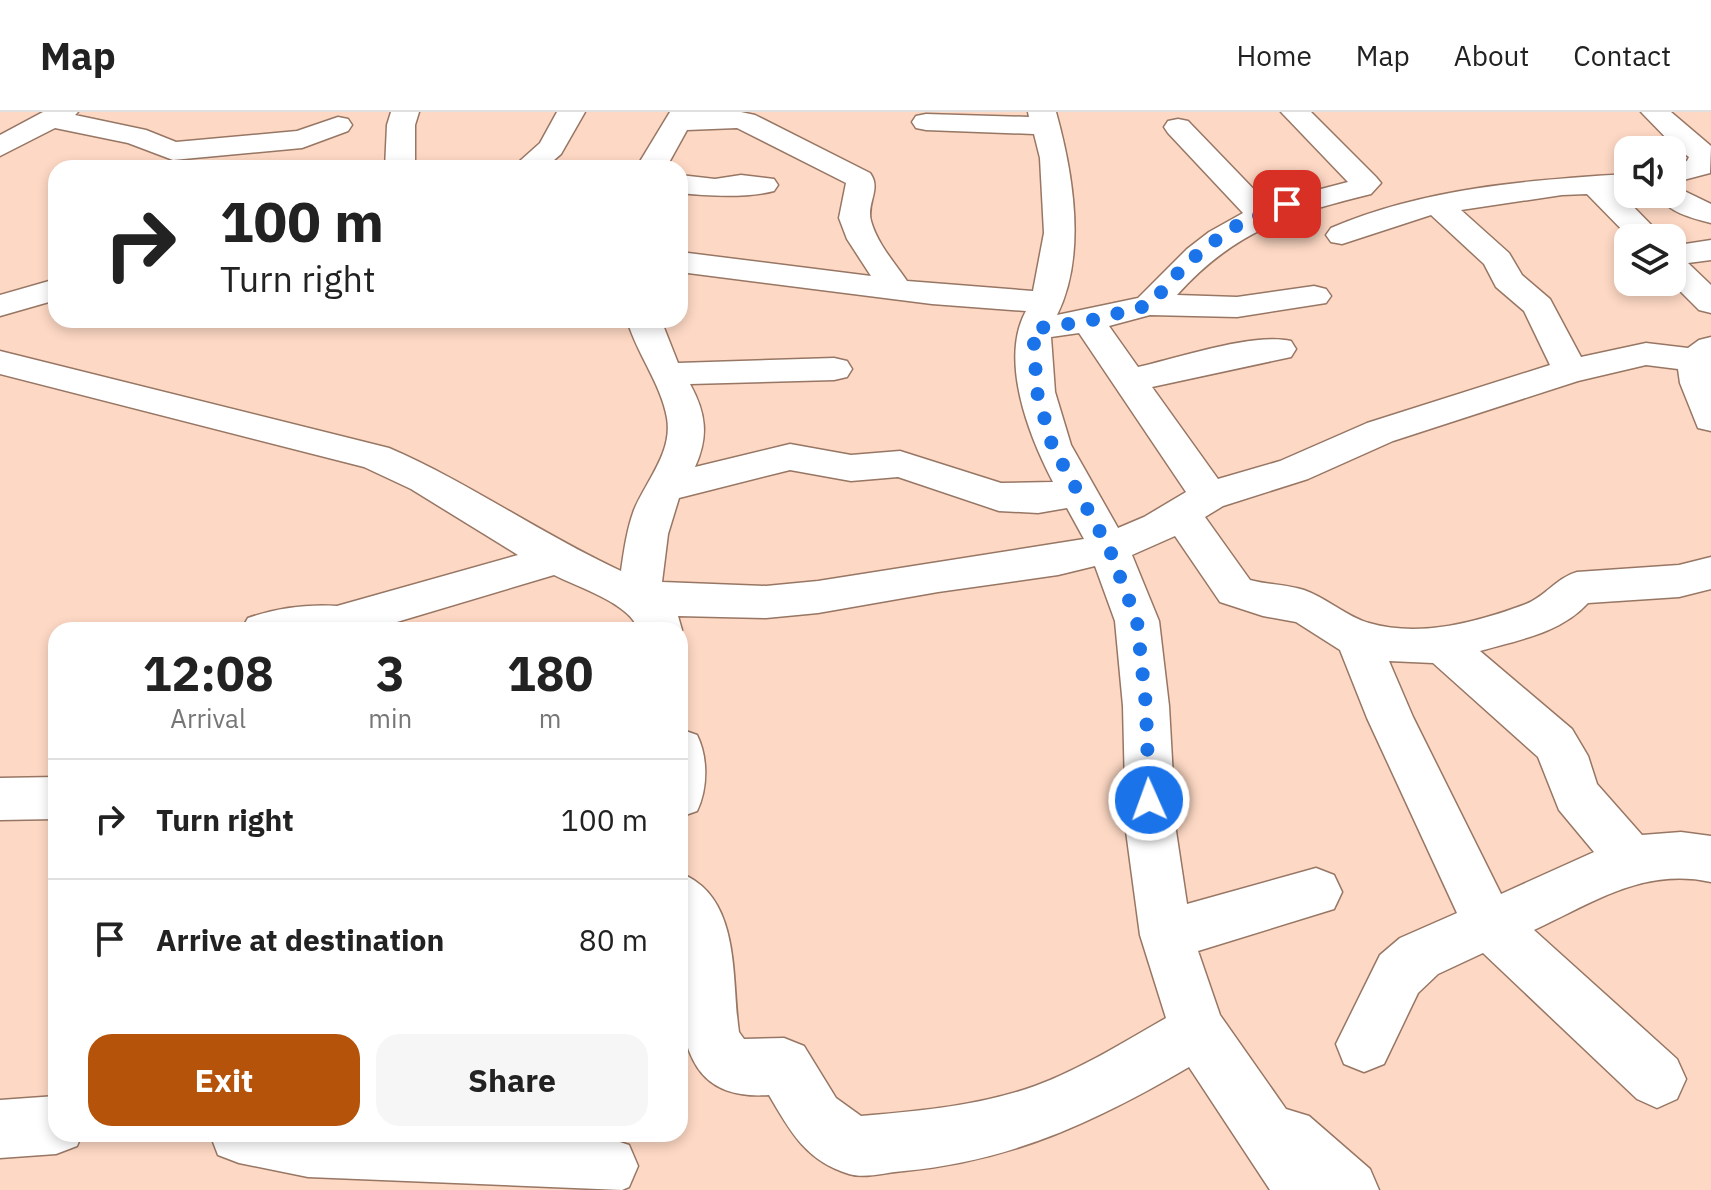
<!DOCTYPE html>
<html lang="en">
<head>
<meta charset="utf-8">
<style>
	:root { --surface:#fff; --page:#f6f6f6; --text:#222; --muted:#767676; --line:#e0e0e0; --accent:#b45309 }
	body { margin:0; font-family:"IBM Plex Sans",sans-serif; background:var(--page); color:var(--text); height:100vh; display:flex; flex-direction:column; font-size:30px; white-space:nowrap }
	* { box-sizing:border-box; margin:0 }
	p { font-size:26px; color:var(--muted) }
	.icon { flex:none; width:44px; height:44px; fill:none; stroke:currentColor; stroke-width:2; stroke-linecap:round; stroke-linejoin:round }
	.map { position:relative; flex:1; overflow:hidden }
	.details { position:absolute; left:48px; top:510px; width:640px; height:520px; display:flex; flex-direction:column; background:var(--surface); border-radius:24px; box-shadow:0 4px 12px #0003 }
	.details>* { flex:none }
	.guide { position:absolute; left:48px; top:48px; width:640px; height:168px; border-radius:24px; box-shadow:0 4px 12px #0003; background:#fff; color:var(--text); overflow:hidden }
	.controls { position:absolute; left:1614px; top:24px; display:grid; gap:16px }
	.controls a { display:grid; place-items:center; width:72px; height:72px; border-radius:16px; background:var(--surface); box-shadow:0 4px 12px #0003; font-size:40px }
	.pin { position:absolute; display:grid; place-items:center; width:68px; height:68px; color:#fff; margin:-34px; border-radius:16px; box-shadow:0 4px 12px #0006 }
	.me { position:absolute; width:88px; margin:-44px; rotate:358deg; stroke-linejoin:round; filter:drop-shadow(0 0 6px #0008) }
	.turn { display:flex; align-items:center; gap:28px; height:168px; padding:0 40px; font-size:36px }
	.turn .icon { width:104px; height:104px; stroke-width:2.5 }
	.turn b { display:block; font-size:56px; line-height:68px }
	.eta { display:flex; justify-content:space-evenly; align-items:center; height:136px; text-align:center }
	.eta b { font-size:48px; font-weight:700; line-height:56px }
	.cta { display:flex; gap:16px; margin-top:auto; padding:16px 40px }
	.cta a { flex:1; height:92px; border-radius:24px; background:var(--accent); color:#fff; font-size:32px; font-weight:700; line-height:92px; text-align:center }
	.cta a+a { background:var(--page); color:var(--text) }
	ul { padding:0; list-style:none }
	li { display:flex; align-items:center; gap:24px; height:120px; padding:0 40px; border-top:2px solid var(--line) }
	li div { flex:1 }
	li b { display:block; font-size:30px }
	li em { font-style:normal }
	header { display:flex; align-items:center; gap:48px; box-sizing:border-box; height:112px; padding:0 40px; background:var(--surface); border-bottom:2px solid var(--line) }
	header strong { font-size:38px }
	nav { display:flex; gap:44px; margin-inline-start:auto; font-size:28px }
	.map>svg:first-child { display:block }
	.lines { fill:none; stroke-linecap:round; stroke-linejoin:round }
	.minor-casing { stroke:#977664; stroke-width:3 }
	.minor { fill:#fff; fill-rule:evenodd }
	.route { stroke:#1a73e8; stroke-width:14; stroke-dasharray:0 25.2 }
</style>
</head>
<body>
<header>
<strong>Map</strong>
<nav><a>Home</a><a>Map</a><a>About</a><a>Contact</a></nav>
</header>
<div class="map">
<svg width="1711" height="1078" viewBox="0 0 1711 1078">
	<rect width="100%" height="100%" fill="#fdd8c4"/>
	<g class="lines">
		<defs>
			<g id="minor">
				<path d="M43,0H78L75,3L146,18L176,30L297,19L338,5L348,7L352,13L348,19L302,36L173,48L128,31L55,16L0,44V23Z"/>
				<path d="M391,0H419L415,13V56H385L387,13Z"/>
				<path d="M557,0H585L561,42L545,56H512L540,31Z"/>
				<path d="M670,0H741L755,3L870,61C882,77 866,91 871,109C877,131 894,150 907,169L1033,179L1044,121L1040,46L1034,22L926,18L916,16L912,10L916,4L926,2L1029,5L1028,0H1056C1073,61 1087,143 1057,203L1138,186L1187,137L1209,120L1243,101L1168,21L1164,15L1168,9L1178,7L1188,9L1267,91L1348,70L1281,0H1311L1376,65L1381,71L1371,82C1290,102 1234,119 1177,183L1237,185L1314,174L1326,177L1331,184L1326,191L1237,205L1150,203L1109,214L1138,255C1178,246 1254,220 1291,229L1296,237L1291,245L1152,275L1218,367L1280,349L1367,311L1550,253L1524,199L1496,175L1484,152L1431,103L1342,132L1331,130L1326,123L1331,116C1424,76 1528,68 1628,62V80H1619L1664,126H1630L1587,82L1562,83L1461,98L1509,141L1522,163L1550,187L1581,245L1646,231L1688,236L1699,228L1711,225V319L1698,316L1680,271L1678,257L1646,253L1578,269L1393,329L1308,367L1223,394L1205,405L1250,468C1268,473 1286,472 1304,478C1327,486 1347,505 1369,511C1420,526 1478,510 1526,492C1546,484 1556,466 1577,460L1679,453L1711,445V477L1679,485L1588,491C1561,521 1518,528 1480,539L1572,617L1588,644L1597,672L1642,723L1681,720L1711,724V770C1644,755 1592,791 1534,818L1677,947L1686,967L1677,987L1657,996L1637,987L1483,841L1438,862L1418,881L1384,952L1364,960L1344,952L1336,932L1380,843L1400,826L1457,801L1367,606L1340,538L1296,510L1263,504L1220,490L1175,424L1132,443L1159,509L1169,594L1176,719L1187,792L1316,756L1334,763L1342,780L1334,797L1198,839L1220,903L1286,997L1309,1004L1370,1057L1379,1078H1270L1189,955C1097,1009 1012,1049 904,1059C888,1060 865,1067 849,1062C806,1049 790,1019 769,983C711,987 688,959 681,904L680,761C742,785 731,867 739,920L744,927L784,926L804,934L836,986L861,1004C920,999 979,994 1035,974C1081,957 1124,930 1166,906L1140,823L1126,719L1123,594L1115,509L1095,454L1058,463L938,480L818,501L766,506L678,504L682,518L680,521V518H638C632,492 577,475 554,463L370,518H241L248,506C277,496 307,492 337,494L518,443L411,377L364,355L0,262V239L389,336C470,371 541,422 621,459C624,438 627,417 634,398C646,369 673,340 667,306C661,272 637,242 627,208H661L678,251L834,246L847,249L852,257L847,265L834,268L690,272C706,301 709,324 695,355L790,332L851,343L900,339L1001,371L1053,370C1029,324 999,248 1026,199L932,192L680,160V140L871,164L847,127L839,106L846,71L737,16L687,18L666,56H636ZM1079,221L1186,380L1144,405L1118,416L1071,333L1055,280L1051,225ZM790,358L851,369L898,365L999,399L1038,401L1067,396L1084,427L818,469L766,474L662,470L668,422L679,386ZM1389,549L1433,551L1538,645L1559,698L1594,740L1501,782L1413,605Z"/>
				<path d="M1641,0H1671L1711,34L1710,61L1672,71V53L1687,49L1689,45L1675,35Z"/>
				<path d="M680,63L715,67L741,63L774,67L778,73L774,79C748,86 707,84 680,81Z"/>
				<path d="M1672,73L1711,92V111C1691,106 1668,100 1656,82H1672Z"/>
				<path d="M1711,128V148L1688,151L1711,173V201L1699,198L1671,170L1672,134Z"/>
				<path d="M56,167V188L0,204V183Z"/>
				<path d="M680,617L697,623C708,645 708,676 697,699L680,705Z"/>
				<path d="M56,665V707L0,708V666Z"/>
				<path d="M56,984V1022H82L77,1034L56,1042L0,1046V988Z"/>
				<path d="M210,1022H595L629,1033L638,1054L629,1075L622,1078L308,1065L239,1051L218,1043Z"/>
			</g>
		</defs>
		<use href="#minor" class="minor-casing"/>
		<use href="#minor" class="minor"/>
	</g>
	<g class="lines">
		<path class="route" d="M1149,688L1146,594L1137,509L1109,436L1052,333L1037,280L1033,217L1088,209L1150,193L1184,154L1206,135L1239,112L1287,92"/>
	</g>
</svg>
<div class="controls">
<a><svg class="icon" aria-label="sound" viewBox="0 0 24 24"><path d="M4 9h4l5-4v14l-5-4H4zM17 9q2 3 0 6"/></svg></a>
<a><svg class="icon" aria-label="layers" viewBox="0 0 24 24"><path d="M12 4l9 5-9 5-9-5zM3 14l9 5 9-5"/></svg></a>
</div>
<div class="pin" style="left:1287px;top:92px;background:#d93025"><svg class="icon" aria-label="arrive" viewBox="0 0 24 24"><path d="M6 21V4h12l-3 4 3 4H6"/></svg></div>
<svg class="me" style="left:1149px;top:688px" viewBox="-20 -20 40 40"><circle r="17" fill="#1a73e8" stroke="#fff" stroke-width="3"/><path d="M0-11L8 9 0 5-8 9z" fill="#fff"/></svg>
<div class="guide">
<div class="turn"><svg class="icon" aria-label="right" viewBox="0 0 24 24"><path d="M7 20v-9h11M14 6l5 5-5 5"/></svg><div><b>100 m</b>Turn right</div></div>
</div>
<section class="details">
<div class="eta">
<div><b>12:08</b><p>Arrival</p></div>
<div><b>3</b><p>min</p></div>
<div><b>180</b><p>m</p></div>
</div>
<ul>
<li><svg class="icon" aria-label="right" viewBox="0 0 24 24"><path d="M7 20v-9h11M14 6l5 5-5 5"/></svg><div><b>Turn right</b></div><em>100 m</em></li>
<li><svg class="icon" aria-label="arrive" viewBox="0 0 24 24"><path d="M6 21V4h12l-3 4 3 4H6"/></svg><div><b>Arrive at destination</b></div><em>80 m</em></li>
</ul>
<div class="cta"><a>Exit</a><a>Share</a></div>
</section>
</div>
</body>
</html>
